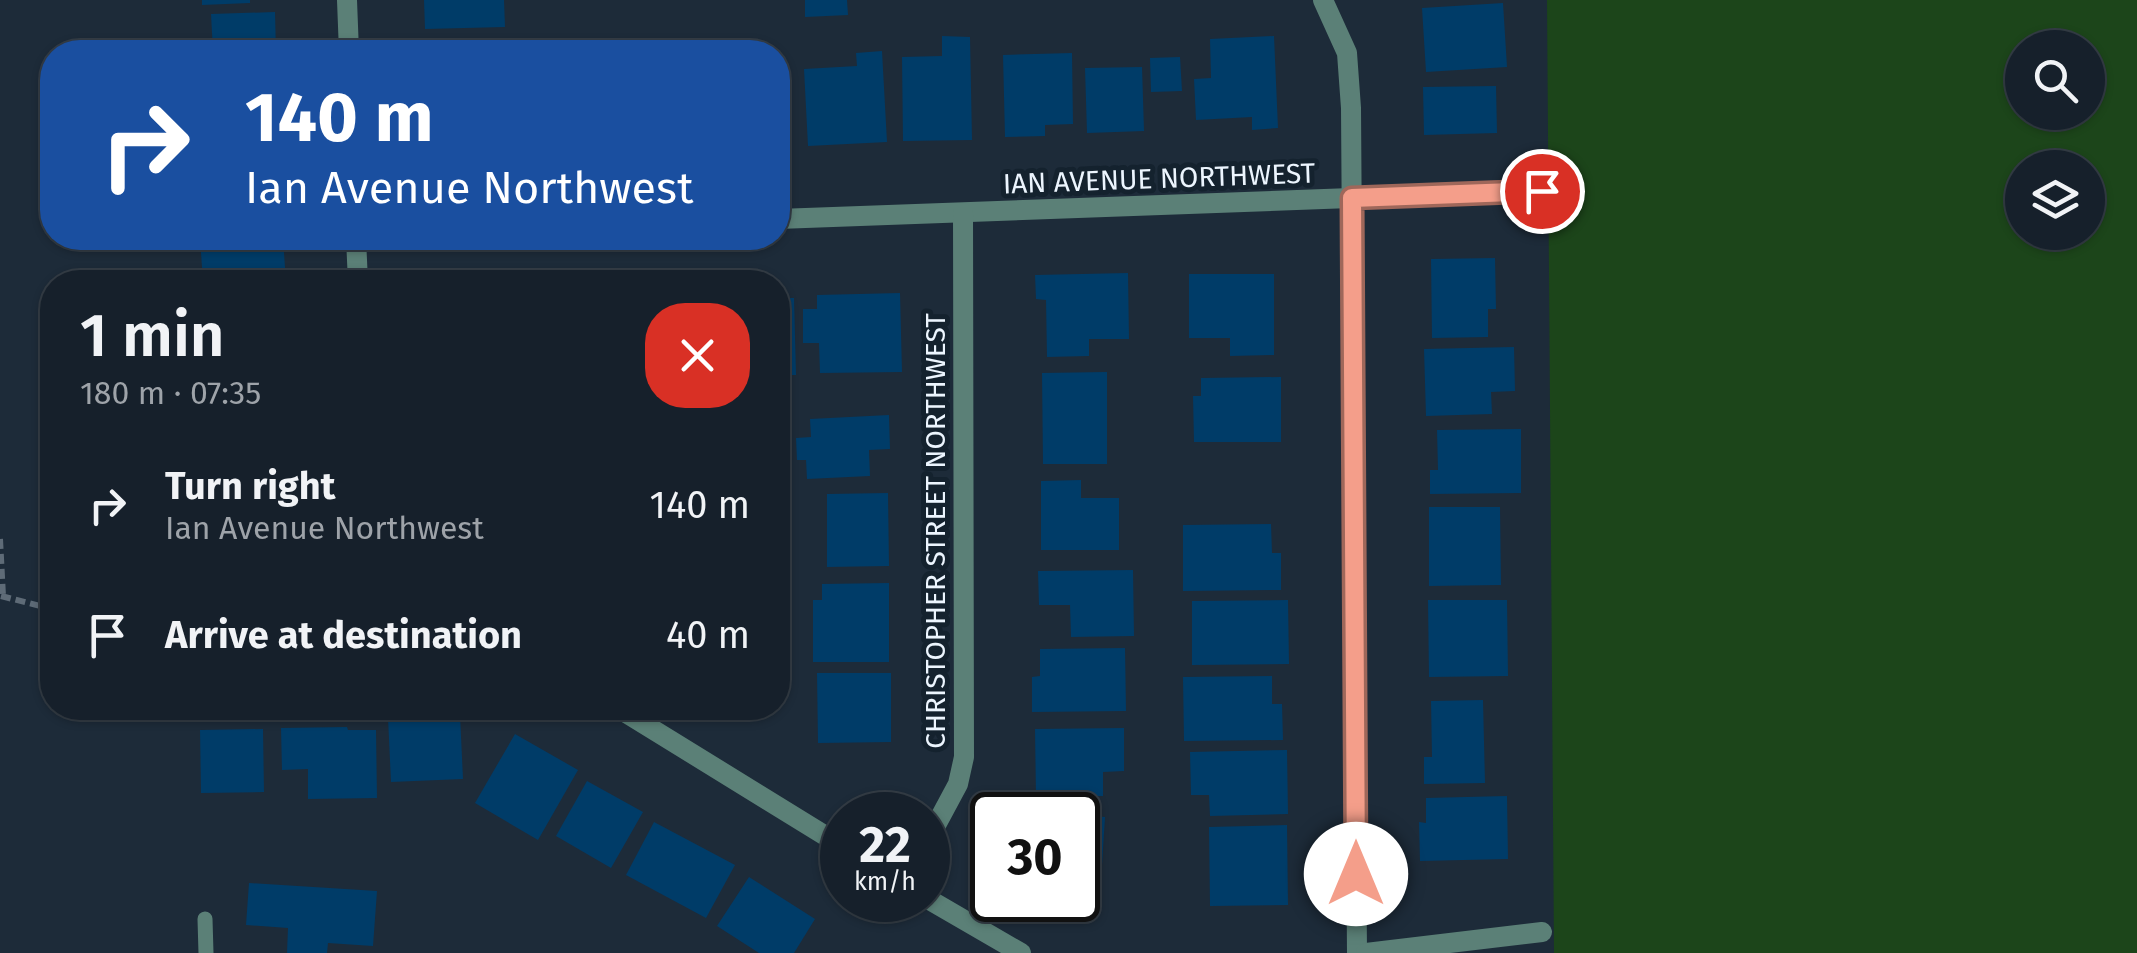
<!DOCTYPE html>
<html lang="en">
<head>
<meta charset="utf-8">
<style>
	:root { --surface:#16202b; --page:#232d37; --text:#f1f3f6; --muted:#9ea3a9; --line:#353e47 }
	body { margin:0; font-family:"Fira Sans",sans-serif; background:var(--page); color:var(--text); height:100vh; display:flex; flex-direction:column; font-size:38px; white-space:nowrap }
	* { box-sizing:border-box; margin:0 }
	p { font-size:32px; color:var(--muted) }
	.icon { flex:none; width:55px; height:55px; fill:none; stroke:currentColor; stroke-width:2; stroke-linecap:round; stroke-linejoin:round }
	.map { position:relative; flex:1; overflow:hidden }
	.details { position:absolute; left:40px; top:270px; width:750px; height:450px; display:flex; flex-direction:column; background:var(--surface); border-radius:40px; box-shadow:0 2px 8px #0004,0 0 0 2px var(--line) }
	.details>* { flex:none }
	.guide { position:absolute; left:40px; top:40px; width:750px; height:210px; border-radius:40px; box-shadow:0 2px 8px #0004,0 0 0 2px var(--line); background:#1a4fa0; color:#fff; overflow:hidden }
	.buttons { position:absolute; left:2005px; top:30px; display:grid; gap:20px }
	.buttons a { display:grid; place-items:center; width:100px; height:100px; border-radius:50%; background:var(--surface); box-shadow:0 2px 8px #0004,0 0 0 2px var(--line); font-size:50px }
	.speed { position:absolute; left:820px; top:792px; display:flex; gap:20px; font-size:50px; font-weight:700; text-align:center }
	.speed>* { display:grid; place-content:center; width:130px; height:130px; border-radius:50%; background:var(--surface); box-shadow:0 2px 8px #0004,0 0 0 2px var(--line); line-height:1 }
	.speed small { font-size:25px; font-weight:400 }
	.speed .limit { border:5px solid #111; border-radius:15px; background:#fff; color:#111 }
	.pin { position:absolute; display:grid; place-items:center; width:85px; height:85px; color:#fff; margin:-42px; border:5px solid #fff; border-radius:50%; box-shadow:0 2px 10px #0007 }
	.me { position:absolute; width:110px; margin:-55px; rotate:0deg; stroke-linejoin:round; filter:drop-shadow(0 0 8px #0008) }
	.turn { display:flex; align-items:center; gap:35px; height:210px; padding:0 40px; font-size:45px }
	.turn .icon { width:130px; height:130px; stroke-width:2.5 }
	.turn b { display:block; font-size:70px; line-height:85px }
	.round { display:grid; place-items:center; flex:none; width:105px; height:105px; border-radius:40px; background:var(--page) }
	.summary { display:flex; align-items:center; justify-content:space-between; height:170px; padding:0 40px }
	h1 { font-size:60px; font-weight:600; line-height:75px }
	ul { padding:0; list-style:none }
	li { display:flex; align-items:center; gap:30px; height:130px; padding:0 40px }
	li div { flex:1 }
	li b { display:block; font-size:38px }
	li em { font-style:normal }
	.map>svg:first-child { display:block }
	.green { fill:#1c451a; fill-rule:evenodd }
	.building { fill:#003c68 }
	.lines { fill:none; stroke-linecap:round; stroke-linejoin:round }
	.path { stroke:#5e6b77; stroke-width:6; stroke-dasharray:10 5; stroke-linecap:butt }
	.lane { stroke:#5b8077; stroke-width:15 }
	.street { stroke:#5b8077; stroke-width:20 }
	.route-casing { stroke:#9f675a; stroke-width:25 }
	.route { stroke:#f49e8a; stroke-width:18 }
	.labels { text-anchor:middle; stroke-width:10; stroke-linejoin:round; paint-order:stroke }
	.street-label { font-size:28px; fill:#ecf5fe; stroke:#14222e }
</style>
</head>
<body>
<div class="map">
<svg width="2137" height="953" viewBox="0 0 2137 953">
	<rect width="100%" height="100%" fill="#1d2b39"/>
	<path class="green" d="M1547,0H2137V953H1554ZM2022,48H2088V112H2022ZM2022,168H2088V232H2022Z"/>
	<g class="building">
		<path d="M202,0H250V3L202,5Z"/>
		<path d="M424,0H504L505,27L425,29Z"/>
		<path d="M805,0H847L848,15L805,17Z"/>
		<path d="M1503,3L1507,67L1426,72L1422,8Z"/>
		<path d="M275,12L276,52H213L211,14Z"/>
		<path d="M942,36L970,37L972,140L903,141L902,57L942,56Z"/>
		<path d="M1274,36L1278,128L1252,130V117L1196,120L1194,79L1211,78L1210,39Z"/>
		<path d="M882,51L887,142L808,146L804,69L857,66L856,53Z"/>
		<path d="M1072,53L1073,124L1045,125V136L1005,137L1003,55Z"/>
		<path d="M1180,57L1182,91L1151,92L1150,58Z"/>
		<path d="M778,66H788L789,142H778Z"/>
		<path d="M1142,67L1144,131L1087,133L1085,68Z"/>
		<path d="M1496,86L1497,133L1424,135L1423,87Z"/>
		<path d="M200,238H283L286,282H203Z"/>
		<path d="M1495,258L1496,309H1488V337L1432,338L1431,259Z"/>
		<path d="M1128,273L1129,339H1089V356L1047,357L1046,300L1036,299L1035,275Z"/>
		<path d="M1189,274H1274V355L1230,356V338H1189Z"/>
		<path d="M900,293L902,372L820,373L819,343H803V309H817V295Z"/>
		<path d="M778,298H794L796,375H778Z"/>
		<path d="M1514,347L1515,391L1491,392L1492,414L1426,416L1424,349Z"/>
		<path d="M1107,372V464H1043L1042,373Z"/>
		<path d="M1281,377V442H1194L1193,396H1201V378Z"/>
		<path d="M889,415L890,449L869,450L870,476L807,479L806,460H797L796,438L811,437L810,419Z"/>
		<path d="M1521,429V493L1430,494V470H1438L1437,430Z"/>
		<path d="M1081,480V498H1119V550H1041V481Z"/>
		<path d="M888,493L889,566L827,567V494Z"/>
		<path d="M1429,507H1500L1501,585L1429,586Z"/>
		<path d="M1271,524L1272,553H1281V590L1183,591V525Z"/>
		<path d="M1133,570L1134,636L1071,637L1070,605H1039L1038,571Z"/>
		<path d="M889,583V662H813V600H822V584Z"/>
		<path d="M1288,600L1289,664L1192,665V601Z"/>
		<path d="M1428,600H1507L1508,676L1429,677Z"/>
		<path d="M1125,648L1126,711L1032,712V677L1040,676V649Z"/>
		<path d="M817,673H891V742L818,743Z"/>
		<path d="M1272,676V704H1282L1283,740L1184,741L1183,677Z"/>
		<path d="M1483,700L1485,783L1424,784V757H1432L1431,701Z"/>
		<path d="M460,715L463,779L391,782L388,718Z"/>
		<path d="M347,727L348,730H376L377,798L308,799V769L282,770L281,728Z"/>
		<path d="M1124,728V771L1103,772V796L1036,797L1035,729Z"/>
		<path d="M263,729L264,792L201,793L200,730Z"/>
		<path d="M515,734L578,770L538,840L475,803Z"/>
		<path d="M1287,750L1288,814L1210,816L1209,795H1191L1190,752Z"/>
		<path d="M587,781L643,812L611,868L556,836Z"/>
		<path d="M1507,796L1508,859L1420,861L1419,822L1426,823V798Z"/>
		<path d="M1078,815L1105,817L1101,881L1078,879Z"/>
		<path d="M654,822L735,865L706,918L626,875Z"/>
		<path d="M1287,825L1288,905L1210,906L1209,827Z"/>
		<path d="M749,877L815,919L794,953H759L717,926Z"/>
		<path d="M249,883L377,891L373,946L328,943L327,953H287L288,928L246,925Z"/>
	</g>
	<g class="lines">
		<g class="path">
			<path d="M0,539L3,596"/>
			<path d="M1,596L52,609"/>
		</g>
		<path class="lane" d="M205,919L206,953"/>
		<g class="street">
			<path d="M347,0L349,52"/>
			<path d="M1323,0L1347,53L1351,108L1357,953"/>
			<path d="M778,219L1542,191"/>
			<path d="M356,238L358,282"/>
			<path d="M618,708L842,846"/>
			<path d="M928,840L958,784L964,757L963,213"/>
			<path d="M928,899L1021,953"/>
			<path d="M1366,953L1542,932"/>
		</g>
	</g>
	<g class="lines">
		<defs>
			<path id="route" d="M1356,874L1352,198L1542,191"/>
		</defs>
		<use href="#route" class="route-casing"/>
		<use href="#route" class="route"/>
	</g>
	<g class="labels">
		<g class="street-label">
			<text transform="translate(1159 178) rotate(-2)" y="10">IAN AVENUE NORTHWEST</text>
			<text transform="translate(935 531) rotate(-90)" y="10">CHRISTOPHER STREET NORTHWEST</text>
		</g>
	</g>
</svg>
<div class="buttons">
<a><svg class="icon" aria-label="search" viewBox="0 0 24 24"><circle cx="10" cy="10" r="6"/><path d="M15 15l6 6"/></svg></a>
<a><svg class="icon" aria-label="layers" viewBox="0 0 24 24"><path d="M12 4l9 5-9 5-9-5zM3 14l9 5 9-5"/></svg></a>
</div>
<div class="speed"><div>22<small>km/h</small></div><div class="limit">30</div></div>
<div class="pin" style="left:1542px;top:191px;background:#d93025"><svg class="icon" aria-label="arrive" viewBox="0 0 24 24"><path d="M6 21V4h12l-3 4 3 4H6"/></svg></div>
<svg class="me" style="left:1356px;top:874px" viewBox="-20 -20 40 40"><circle r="19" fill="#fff"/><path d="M0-13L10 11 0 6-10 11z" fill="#f49e8a"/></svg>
<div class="guide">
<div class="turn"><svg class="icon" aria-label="right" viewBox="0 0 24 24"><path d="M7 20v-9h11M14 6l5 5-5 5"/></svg><div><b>140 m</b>Ian Avenue Northwest</div></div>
</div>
<section class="details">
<div class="summary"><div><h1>1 min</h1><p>180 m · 07:35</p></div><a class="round" style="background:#d93025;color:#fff"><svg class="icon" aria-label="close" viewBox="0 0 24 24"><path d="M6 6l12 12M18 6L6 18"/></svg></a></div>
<ul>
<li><svg class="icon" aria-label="right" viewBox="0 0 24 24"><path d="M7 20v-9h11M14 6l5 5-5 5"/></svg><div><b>Turn right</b><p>Ian Avenue Northwest</p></div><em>140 m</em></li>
<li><svg class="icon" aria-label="arrive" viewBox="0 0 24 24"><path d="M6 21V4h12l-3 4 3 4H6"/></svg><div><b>Arrive at destination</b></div><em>40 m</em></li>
</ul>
</section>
</div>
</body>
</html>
